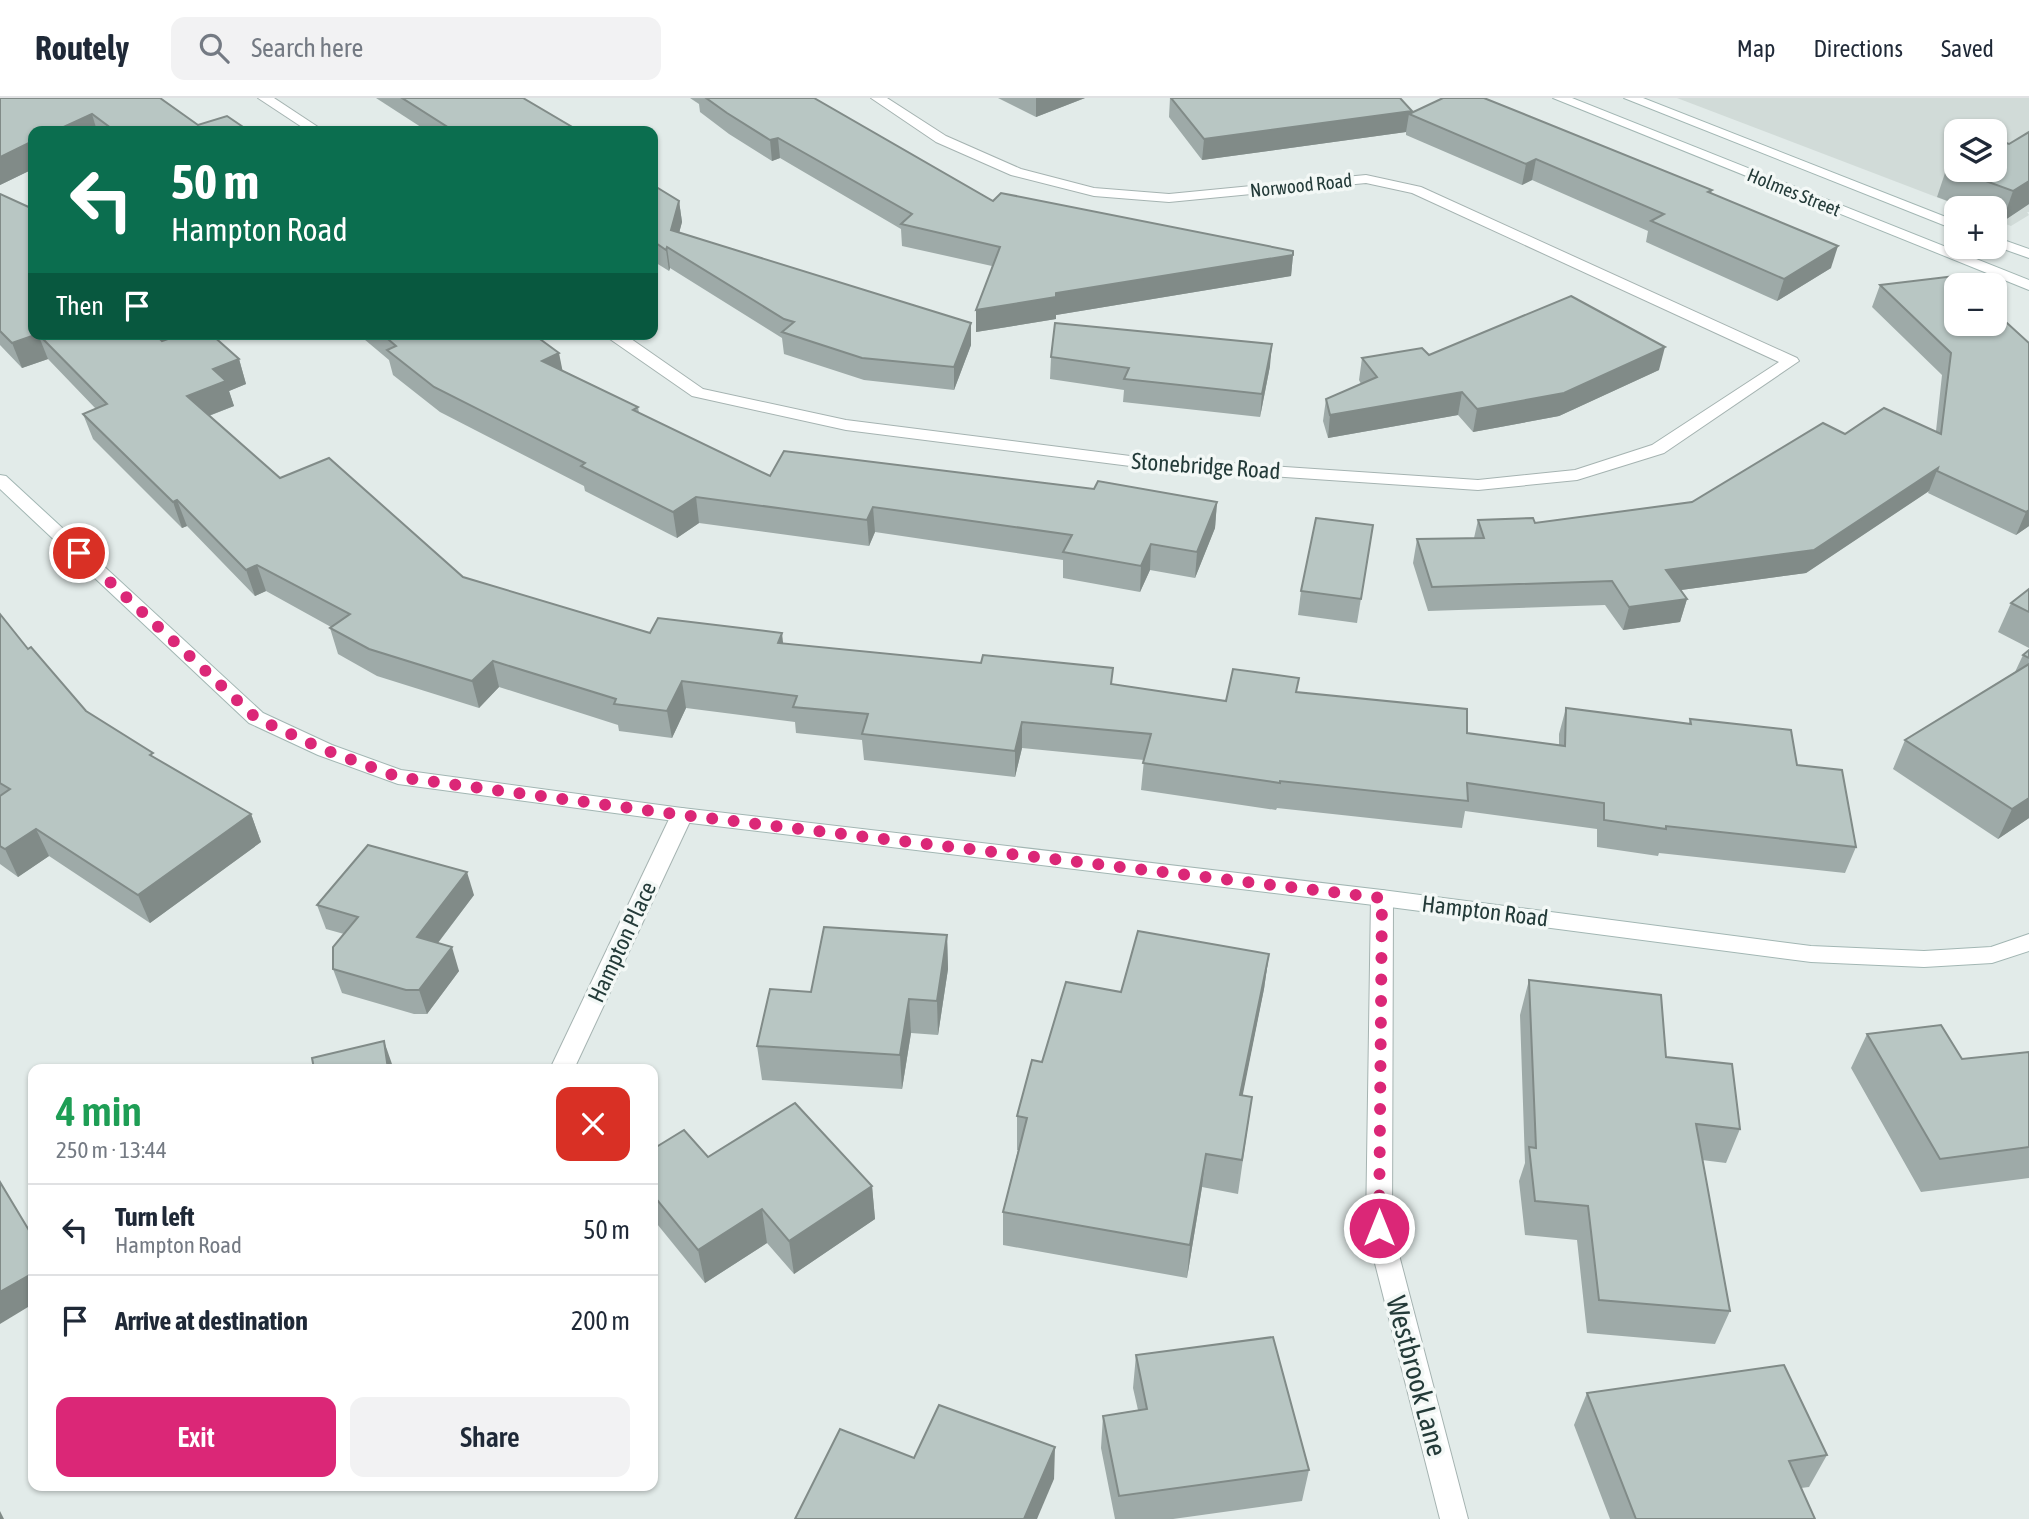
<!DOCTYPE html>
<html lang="en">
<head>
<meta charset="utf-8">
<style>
	:root { --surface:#fff; --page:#f2f2f3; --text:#1f2937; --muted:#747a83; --line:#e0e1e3; --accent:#db2777 }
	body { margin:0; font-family:"Asap Condensed",sans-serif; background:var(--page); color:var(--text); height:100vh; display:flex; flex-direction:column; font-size:26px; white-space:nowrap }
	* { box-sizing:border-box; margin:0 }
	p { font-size:23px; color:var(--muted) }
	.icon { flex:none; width:38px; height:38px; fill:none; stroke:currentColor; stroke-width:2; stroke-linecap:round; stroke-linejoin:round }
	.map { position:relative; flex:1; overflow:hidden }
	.details { position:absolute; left:28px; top:966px; width:630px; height:427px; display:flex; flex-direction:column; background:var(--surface); border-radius:14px; box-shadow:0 2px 5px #0004 }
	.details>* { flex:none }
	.banner { position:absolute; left:28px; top:28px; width:630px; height:214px; border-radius:14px; box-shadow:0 2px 5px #0004; background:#0b6e4f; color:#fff; overflow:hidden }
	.tools { position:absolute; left:1944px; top:21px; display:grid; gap:14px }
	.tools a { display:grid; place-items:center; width:63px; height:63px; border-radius:14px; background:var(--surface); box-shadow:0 2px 5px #0004; font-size:35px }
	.pin { position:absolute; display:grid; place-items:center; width:60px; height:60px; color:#fff; margin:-30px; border:4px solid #fff; border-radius:50%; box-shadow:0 2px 7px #0007 }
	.me { position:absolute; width:77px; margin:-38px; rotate:0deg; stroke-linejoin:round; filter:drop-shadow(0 0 5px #0008) }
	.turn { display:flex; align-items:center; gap:24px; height:147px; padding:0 28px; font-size:32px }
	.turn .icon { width:91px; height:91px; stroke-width:2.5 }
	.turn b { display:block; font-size:49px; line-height:60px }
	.then { display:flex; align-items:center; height:66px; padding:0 28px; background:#0003; gap:14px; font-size:26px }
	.round { display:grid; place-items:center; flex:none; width:74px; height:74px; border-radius:14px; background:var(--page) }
	.summary { display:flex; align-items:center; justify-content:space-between; height:119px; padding:0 28px }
	h1 { font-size:42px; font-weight:600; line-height:52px; color:#1e9e55 }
	.action { display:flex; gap:14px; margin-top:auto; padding:14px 28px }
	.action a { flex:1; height:80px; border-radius:14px; background:var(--accent); color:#fff; font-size:28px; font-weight:600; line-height:80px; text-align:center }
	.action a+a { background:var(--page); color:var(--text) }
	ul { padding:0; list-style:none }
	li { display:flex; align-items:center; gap:21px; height:91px; padding:0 28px; border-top:2px solid var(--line) }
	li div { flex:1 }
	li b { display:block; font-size:26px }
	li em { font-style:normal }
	header { display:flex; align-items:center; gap:42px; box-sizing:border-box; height:98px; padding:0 35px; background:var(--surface); border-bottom:2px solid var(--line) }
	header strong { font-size:33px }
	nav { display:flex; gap:38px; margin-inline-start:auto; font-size:24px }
	.search { width:490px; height:63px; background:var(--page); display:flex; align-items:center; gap:18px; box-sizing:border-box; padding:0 24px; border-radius:14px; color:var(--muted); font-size:26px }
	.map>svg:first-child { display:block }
	.built { fill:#d1dbd8; fill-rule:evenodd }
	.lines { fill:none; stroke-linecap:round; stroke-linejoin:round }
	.street-casing { stroke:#a5b3b1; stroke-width:2 }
	.secondary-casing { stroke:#a2b6b3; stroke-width:2 }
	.street { fill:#fff; fill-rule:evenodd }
	.secondary { fill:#fff; fill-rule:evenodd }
	.wall { fill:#9eaaa8 }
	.shaded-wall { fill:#818b88 }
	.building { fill:#b8c6c3; stroke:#818b88; stroke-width:2 }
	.route { stroke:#db2777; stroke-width:12; stroke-dasharray:0 21.6 }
	.labels { text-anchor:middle; stroke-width:7; stroke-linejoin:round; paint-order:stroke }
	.far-street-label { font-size:19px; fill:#243b39; stroke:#f3f8f6 }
	.street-label { font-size:23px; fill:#243b39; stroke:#f3f8f6 }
	.near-street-label { font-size:28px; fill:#243b39; stroke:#f3f8f6 }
</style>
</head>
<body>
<header>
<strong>Routely</strong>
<div class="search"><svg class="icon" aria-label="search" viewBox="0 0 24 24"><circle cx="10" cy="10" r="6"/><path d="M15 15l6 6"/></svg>Search here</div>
<nav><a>Map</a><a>Directions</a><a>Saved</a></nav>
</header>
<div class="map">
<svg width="2029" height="1421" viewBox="0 0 2029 1421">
	<rect width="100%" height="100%" fill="#e2ebe9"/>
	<path class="built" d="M1677,0H2029V114H2027L2029,117L2011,128L1995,122V110H1965ZM1956,33H1995V72H1956Z"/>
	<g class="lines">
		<defs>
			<g id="street">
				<path d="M258,0H274L324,33H308Z"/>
				<path d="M871,0H887L946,38L1021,71L1094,90L1169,96L1366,77L1421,89L1797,260L1799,263L1664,355L1577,382L1478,392L1138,369L846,332L692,298L607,239L605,236H624L703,291L846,322L1138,359L1478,382L1575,372L1652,347L1779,264L1412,95L1366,85L1169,104L1094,98L1011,77L936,44Z"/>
				<path d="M682,710L689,712L693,717L574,971H550L671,717L675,712Z"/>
				<path d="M1382,792L1390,794L1393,800L1392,1130L1468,1421H1440L1366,1130L1371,800L1374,794Z"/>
			</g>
			<g id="secondary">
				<path d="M1553,0H1572L2029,182V192Z"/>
				<path d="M1624,0H1643L1956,123V132Z"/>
				<path d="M1995,139L2029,151V160L1995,148Z"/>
				<path d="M0,377L6,378L263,615L332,647L401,672L682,710L1382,792L1811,848L1924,853L1991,849L2029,836V853L1992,865L1924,869L1811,864L1382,808L682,724L398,686L318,657L249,625L0,391Z"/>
			</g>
		</defs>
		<use href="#street" class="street-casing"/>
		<use href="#secondary" class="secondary-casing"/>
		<use href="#street" class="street"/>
		<use href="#secondary" class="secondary"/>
	</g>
	<g class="wall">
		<path d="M0,0L198,27L249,33H33V71L0,87Z"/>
		<path d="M376,0H523L579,33H427Z"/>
		<path d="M690,0H814L993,103L1293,157L1291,178L1056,217V221L976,234L992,168L902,148L901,131L780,60L772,63L729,36L700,14L699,6Z"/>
		<path d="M998,0H1085L1036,19Z"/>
		<path d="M1170,0H1400L1412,13V15L1712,92L1711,95L1831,170L1777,203L1646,144L1648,133L1532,82L1522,87L1406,37V34L1202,62L1169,19Z"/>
		<path d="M2029,34V106L2002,124L1995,121V110H1966L1937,99L1947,69L2009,46Z"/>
		<path d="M653,87L679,103L682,124L679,135L971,247L954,292L864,282L784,256L782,240L670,170L669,173L653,163Z"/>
		<path d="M0,96L33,236L162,243L239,261L246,286L229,293L234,308L209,318L280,380L463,479L650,535L783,546L1113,586L1226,603L1297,594L1467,635L1559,647V636L1566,610L1689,626L1690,621L1797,667L1856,749L1845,775L1659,755L1658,758L1597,749V731L1465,713L1462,730L1277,710L1276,712L1141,692L1144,662L1022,650L1015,679L864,662L862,642L796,635L795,624L686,610L672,640L619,633L618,627L499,589L479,610L377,578L338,556L330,530L331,529L266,493L255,498L187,428L182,430L93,341L83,316L96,311L48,261L22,270L0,247Z"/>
		<path d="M1880,187L2029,245V428L2016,437L1928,395L1929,393L1806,475L1681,492L1687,501L1680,524L1623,532L1605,507L1428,513L1413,465L1417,441L1474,440L1478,422L1535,425L1692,404L1845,336L1936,333L1942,277L1872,209Z"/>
		<path d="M358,236H533L562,272L638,309L639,315L770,378L1094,391L1217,404L1215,430L1195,480L1150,472L1140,494L1063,480V462L875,434L869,448L699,425L677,440L585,393L584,388L440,314L393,277L389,262Z"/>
		<path d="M1429,257L1659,272L1559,318L1473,334L1458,317L1328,340L1323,323L1326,301L1361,286L1359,282L1362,260Z"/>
		<path d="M1051,259L1270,268L1260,319L1123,304L1124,292L1050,281Z"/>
		<path d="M1373,427L1357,525L1298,517L1301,493Z"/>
		<path d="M2029,491V550L1998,534L2011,505Z"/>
		<path d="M0,516L28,551L86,613L155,660L251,716L261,744L150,825L49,758L18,779L0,766Z"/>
		<path d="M2029,552V720L1998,741L1893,671L1905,642L2015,574L2023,557Z"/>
		<path d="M474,797L438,845L459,873L427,916H414L342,895L333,871L344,836L326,831L317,807Z"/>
		<path d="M947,837L948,871L938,937L911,935L902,991L762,982L757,948L811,894Z"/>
		<path d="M1269,856L1264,891L1242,997L1252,999L1238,1096L1202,1089L1187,1180L1003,1147V1114L1018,1052H1017V1018L1042,964L1121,894Z"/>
		<path d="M1529,882L1666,959L1740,1031L1726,1065L1702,1062L1730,1213L1715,1246L1587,1235L1577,1142L1525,1137L1519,1083L1525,1065L1520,917Z"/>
		<path d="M1867,936L1962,961L2029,954V1080L1921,1094L1851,970Z"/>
		<path d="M653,1051L708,1059L872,1088L875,1121L794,1176L767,1145L705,1185L653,1121Z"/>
		<path d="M1136,1257L1309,1372L1302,1403L1173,1421H1115L1101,1350L1103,1318L1138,1312L1133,1290Z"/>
		<path d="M1587,1295L1827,1357L1809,1389L1801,1390L1815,1421H1610L1574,1327Z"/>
	</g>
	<g class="shaded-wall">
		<path d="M1036,0H1085L1036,19Z"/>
		<path d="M1412,13L1411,17L1409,16L1406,34L1202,62L1204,41Z"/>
		<path d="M92,16L97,33H55Z"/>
		<path d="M778,40L780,60L772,63L770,42Z"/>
		<path d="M33,43V71L0,87V59Z"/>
		<path d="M1536,61L1532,82L1522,87L1526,66Z"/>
		<path d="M2029,83V106L2002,124L2013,93Z"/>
		<path d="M679,103L682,124L674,154L671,132Z"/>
		<path d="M1838,148L1831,170L1777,203L1784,181Z"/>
		<path d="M667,149L670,170L669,173L666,152Z"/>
		<path d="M1293,157L1291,178L1056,217V221L976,234V212L1056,195Z"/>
		<path d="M971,225V247L954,292V269Z"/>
		<path d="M38,236L48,261L22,270L12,245Z"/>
		<path d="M1272,246L1270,268L1260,319L1262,296Z"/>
		<path d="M1665,249L1659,272L1559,318L1473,334L1477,311Z"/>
		<path d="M559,255L564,280L542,263Z"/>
		<path d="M239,261L246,286L229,293L234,308L195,323L187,298L213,271Z"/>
		<path d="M1462,294L1458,317L1328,340L1330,317Z"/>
		<path d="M1938,370L1929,393L1806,475L1659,495L1666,472Z"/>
		<path d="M696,399L699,425L677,440L673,414Z"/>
		<path d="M177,402L187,428L182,430L173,404Z"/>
		<path d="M1217,404L1215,430L1195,480L1197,454Z"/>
		<path d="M873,409L875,434L869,448L867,422Z"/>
		<path d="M2029,412V428L2016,437L2026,414Z"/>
		<path d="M1151,446L1150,472L1140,494L1141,468Z"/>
		<path d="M257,467L266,493L255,498L246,472Z"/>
		<path d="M1687,501L1680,524L1623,532L1629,509Z"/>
		<path d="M782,535L785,562L778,545Z"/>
		<path d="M493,563L499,589L479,610L472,583Z"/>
		<path d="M682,583L686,610L672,640L667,613Z"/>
		<path d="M1022,624V650L1015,679V653Z"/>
		<path d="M2029,700V720L1998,741L2012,711Z"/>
		<path d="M251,716L261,744L150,825L138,797Z"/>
		<path d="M36,731L49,758L18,779L5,751Z"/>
		<path d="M467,774L474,797L424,863L417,839Z"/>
		<path d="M947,837L948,871L938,937L937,903Z"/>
		<path d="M452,849L459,873L427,916L419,892Z"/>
		<path d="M1269,856L1264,891L1236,1031L1240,997Z"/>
		<path d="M909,901L911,935L902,991L900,957Z"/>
		<path d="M384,943L392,966L393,971H388Z"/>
		<path d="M1206,1056L1202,1089L1187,1180L1190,1147Z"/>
		<path d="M872,1088L875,1121L794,1176L789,1143Z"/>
		<path d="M762,1111L767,1145L705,1185L698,1152Z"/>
		<path d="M33,1175V1206L0,1226V1194Z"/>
		<path d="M1055,1349L1054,1381L1037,1421H1024Z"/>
		<path d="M0,1413L4,1421H0Z"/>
	</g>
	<g class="building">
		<path d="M0,0H160L198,27L227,18L249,33H115L92,16L55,33H33V43L0,59Z"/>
		<path d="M402,0H523L579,33H454Z"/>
		<path d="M706,0H814L993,103L1001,95L1293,153V157L1056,195V199L976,212L1000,149L901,126L912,116L778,40L770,42L727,15Z"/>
		<path d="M1171,0H1400L1412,13L1204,41Z"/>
		<path d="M1443,0H1484L1712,92L1708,94L1838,148L1784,181L1651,123L1664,116L1536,61L1526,66L1409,16Z"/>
		<path d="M2029,34V83L2013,93L1947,69L1956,63V72H1995V41L2009,46Z"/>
		<path d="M653,87L679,103L671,132L971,225L954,269L862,260L782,234L794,224L784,221L667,149L666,152L653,143Z"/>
		<path d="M0,96L33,111V236H155L162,243L182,236H211L239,261L213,271L226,283L187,298L280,380L329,360L463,479L650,535L658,520L782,535L778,545L981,565L983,557L1113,570L1111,586L1226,603L1233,571L1299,580L1296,594L1467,611V635L1565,648L1566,610L1691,626L1690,621L1791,632L1797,667L1842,672L1856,749L1666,728V731L1604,722V705L1467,685L1468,703L1280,683V685L1143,665L1151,636L1022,624L1015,653L862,636L868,616L793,609L797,598L682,583L667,613L614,606L616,601L493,563L472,583L369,551L330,530L350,516L257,467L246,472L177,402L173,404L83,316L107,306L38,236L12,245L0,233Z"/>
		<path d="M1955,178L1965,187H1956V226H1995V214L2029,245V412L2026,414L1937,373L1938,370L1814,452L1666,472L1687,501L1629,509L1612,483L1432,489L1417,441L1484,440L1478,422L1533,420L1535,425L1692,404L1823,325L1845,336L1884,310L1941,336L1951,255L1880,187Z"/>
		<path d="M1571,198L1665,249L1564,295L1477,311L1462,294L1330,317L1326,301L1377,279L1362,260L1422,250L1429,257Z"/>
		<path d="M1055,225L1272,246L1262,296L1124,281L1129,270L1051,259Z"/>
		<path d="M382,236H533L559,255L542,263L638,309L633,312L770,378L784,353L1094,391L1098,383L1217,404L1197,454L1151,446L1141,468L1063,454L1072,437L873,409L867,422L696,399L673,414L581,368L585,365L434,289L387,252L396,248Z"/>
		<path d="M1316,420L1373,427L1361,501L1301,493Z"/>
		<path d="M2029,491V514L2011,505Z"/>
		<path d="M0,516L28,551L31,549L86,613L153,655L150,657L251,716L138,797L36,731L5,751L0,748V698L10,691L0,685Z"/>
		<path d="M2029,552V560L2023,557Z"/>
		<path d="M2029,566V700L2012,711L1905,642Z"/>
		<path d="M368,747L467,774L417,839L452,849L419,892H406L333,871V849L358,819L317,807Z"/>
		<path d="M824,829L947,837L937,903L909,901L900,957L757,948L770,891L811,894Z"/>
		<path d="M1138,833L1269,856L1240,997L1252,999L1242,1062L1206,1056L1190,1147L1003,1114L1027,1020L1017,1018L1032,962L1042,964L1066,884L1121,894Z"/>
		<path d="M1529,882L1661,897L1666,959L1732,966L1740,1031L1696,1026L1730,1213L1599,1202L1588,1108L1535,1103L1529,1049L1536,1050Z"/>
		<path d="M1941,927L1962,961L2029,954V1049L1940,1061L1867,936Z"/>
		<path d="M384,943L388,971H314L312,960Z"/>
		<path d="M795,1005L872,1088L789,1143L762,1111L698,1152L653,1097V1051L684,1032L708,1059Z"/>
		<path d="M0,1084L33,1139V1175L0,1194Z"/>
		<path d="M1273,1239L1309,1372L1119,1398L1103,1318L1147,1311L1136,1257Z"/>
		<path d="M1784,1267L1827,1357L1789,1363L1815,1421H1636L1587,1295Z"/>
		<path d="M939,1307L1055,1349L1024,1421H795L840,1331L914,1360Z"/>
	</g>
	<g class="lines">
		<path class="route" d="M79,455L256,620L325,652L398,679L682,717L1382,800L1379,1130"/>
	</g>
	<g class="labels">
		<g class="far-street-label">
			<text transform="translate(1301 87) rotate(-6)" y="7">Norwood Road</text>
			<text transform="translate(1794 94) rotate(22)" y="7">Holmes Street</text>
		</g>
		<g class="street-label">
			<text transform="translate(1206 368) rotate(4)" y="8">Stonebridge Road</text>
			<text transform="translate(1485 813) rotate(7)" y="8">Hampton Road</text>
			<text transform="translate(622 844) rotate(-65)" y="8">Hampton Place</text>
		</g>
		<g class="near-street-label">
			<text transform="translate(1417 1278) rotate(75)" y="10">Westbrook Lane</text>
		</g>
	</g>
</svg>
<div class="tools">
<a><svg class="icon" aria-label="layers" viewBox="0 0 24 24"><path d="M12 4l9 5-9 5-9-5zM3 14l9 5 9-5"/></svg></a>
<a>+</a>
<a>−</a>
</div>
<div class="pin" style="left:79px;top:455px;background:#d93025"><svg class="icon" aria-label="arrive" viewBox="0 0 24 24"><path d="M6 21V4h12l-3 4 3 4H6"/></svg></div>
<svg class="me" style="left:1379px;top:1130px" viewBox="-20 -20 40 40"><circle r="17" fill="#db2777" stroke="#fff" stroke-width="3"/><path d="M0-11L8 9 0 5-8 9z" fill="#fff"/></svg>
<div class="banner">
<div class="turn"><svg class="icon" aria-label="left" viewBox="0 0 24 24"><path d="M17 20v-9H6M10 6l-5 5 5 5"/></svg><div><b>50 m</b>Hampton Road</div></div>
<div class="then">Then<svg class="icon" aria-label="arrive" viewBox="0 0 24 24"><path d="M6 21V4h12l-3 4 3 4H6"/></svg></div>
</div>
<section class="details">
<div class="summary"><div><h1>4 min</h1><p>250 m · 13:44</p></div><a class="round" style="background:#d93025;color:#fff"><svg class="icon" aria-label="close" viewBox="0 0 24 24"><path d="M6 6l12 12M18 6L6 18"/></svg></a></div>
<ul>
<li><svg class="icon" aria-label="left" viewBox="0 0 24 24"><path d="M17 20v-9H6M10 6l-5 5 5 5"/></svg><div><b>Turn left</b><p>Hampton Road</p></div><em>50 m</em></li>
<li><svg class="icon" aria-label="arrive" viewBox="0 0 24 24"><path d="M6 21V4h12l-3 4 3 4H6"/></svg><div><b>Arrive at destination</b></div><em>200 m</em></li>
</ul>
<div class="action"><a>Exit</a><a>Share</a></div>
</section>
</div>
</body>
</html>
